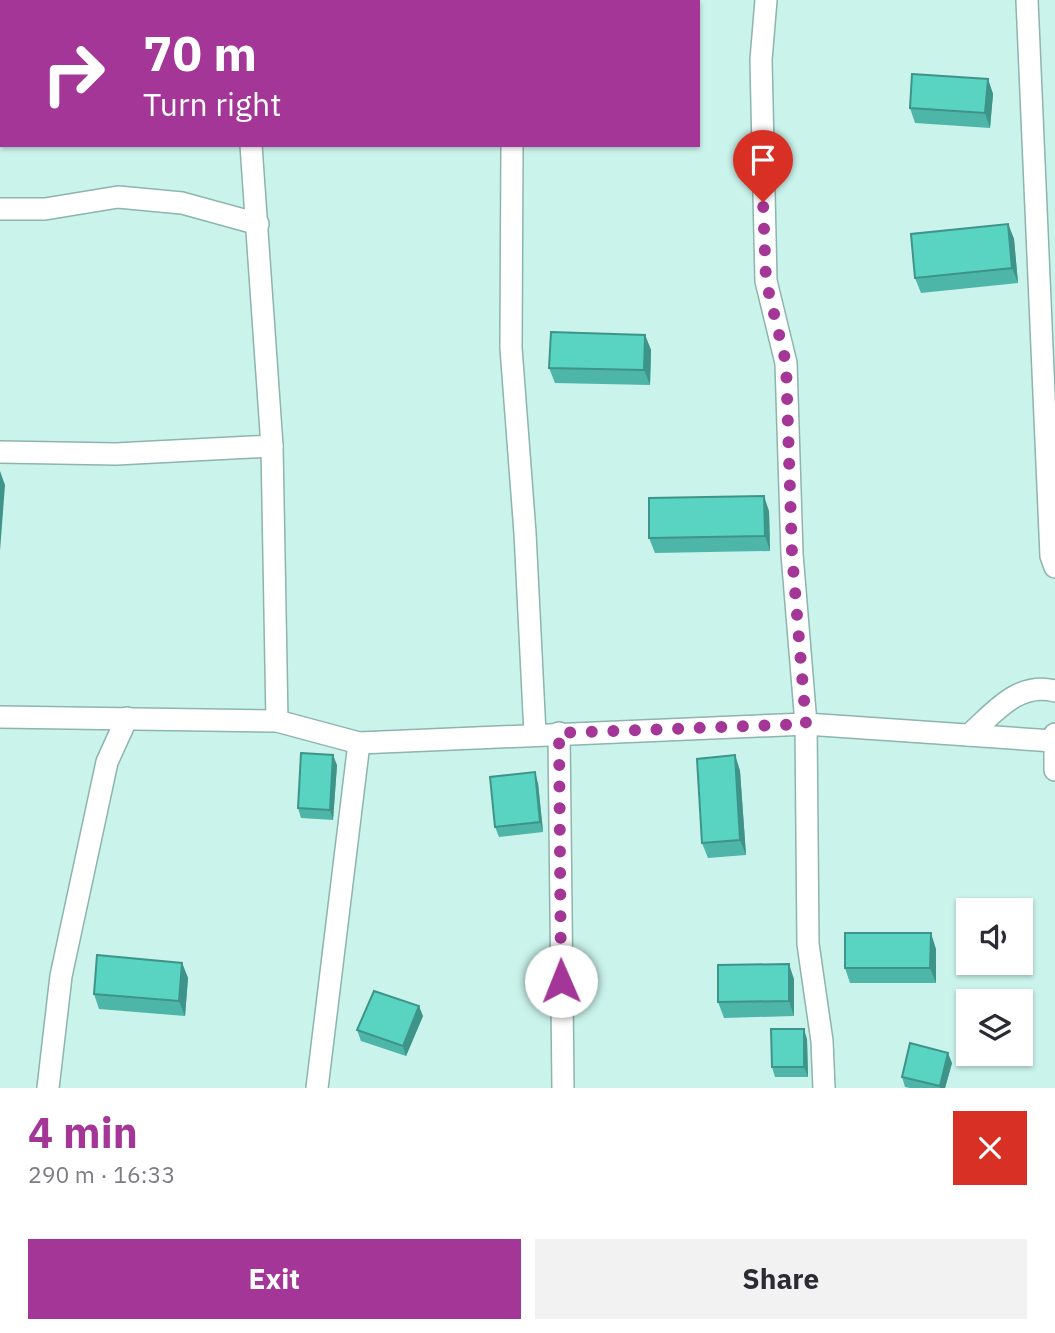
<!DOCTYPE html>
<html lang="en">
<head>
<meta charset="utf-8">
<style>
	:root { --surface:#fff; --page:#f2f2f3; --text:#2b2b33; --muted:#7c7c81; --accent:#a33696 }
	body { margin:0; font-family:"IBM Plex Sans",sans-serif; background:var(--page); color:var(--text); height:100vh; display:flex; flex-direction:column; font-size:26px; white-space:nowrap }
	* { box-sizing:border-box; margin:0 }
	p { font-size:23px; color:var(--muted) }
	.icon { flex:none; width:38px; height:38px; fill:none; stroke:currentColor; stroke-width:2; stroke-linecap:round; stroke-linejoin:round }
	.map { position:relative; height:1088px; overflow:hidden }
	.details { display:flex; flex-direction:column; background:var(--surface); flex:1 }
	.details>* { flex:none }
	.top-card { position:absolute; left:0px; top:0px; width:700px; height:147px; box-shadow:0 2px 5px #0004; background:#a33696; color:#fff; overflow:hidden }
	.fabs { position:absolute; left:956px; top:898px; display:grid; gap:14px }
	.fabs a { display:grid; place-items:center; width:77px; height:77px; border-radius:0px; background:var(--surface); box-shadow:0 2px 5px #0004; font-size:35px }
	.pin { position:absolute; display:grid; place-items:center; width:60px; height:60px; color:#fff; margin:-72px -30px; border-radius:50% 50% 50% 0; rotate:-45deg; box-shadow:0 0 7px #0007 }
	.pin .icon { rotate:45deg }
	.me { position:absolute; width:77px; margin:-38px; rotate:359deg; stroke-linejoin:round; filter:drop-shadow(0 0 5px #0008) }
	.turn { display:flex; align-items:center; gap:24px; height:147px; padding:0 28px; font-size:32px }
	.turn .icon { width:91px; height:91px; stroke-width:2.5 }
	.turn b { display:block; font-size:49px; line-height:60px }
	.round { display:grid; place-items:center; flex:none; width:74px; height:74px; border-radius:0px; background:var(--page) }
	.headline { display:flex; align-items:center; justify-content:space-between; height:119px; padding:0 28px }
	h1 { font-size:42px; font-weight:700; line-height:52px; color:var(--accent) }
	.button { display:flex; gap:14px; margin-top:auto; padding:14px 28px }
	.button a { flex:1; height:80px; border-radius:0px; background:var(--accent); color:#fff; font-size:28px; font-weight:700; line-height:80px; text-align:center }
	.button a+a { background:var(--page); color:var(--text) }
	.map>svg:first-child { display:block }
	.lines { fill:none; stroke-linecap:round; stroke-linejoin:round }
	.minor-casing { stroke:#8db4ad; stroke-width:24 }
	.minor { stroke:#fff; stroke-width:21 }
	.wall { fill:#4db6a8 }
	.shaded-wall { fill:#3e9488 }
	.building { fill:#59d4c3; stroke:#3e9488; stroke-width:2 }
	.route { stroke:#a33696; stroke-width:12; stroke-dasharray:0 21.6 }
</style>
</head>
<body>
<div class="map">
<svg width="1055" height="1088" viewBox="0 0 1055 1088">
	<rect width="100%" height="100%" fill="#caf3ec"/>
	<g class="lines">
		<defs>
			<g id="minor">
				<path d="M237,0L238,2"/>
				<path d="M766,0L761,60L766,281L786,363L792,554L806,724L808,944L822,1041L824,1088"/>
				<path d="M1027,0L1051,556L1055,567"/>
				<path d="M517,2V0"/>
				<path d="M251,145L272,446L277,721"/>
				<path d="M512,145L511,348L525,533L535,734"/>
				<path d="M0,209H45L118,197L182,203L258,224"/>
				<path d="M0,452L116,454L272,446"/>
				<path d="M0,717L277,721L359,743L806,724L1053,741"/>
				<path d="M559,733L563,1088"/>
				<path d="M1055,734V770"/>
				<path d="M969,735C994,713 1018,681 1055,691"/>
				<path d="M48,1088L61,976L107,762L127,718"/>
				<path d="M317,1088L359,743"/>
			</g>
		</defs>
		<use href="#minor" class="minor-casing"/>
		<use href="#minor" class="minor"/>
	</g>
	<g class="wall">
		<path d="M0,0L2,2V89H0Z"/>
		<path d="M988,79L993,94L990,128L915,123L910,108Z"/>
		<path d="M1008,224L1014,239L1018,283L921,293L915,278Z"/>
		<path d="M645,335L651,350L650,385L555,383L549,368Z"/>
		<path d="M769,511L770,551L655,553L649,538Z"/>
		<path d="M735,755L740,771L746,855L708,858L702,843Z"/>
		<path d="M337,765L333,820L301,818L298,808Z"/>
		<path d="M538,783L543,832L499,837L495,827Z"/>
		<path d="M936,949V983H850L845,968Z"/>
		<path d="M182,963L188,978L185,1016L99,1009L94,994Z"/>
		<path d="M794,979V1016L724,1018L718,1002Z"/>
		<path d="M423,1016L406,1056L361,1041L357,1030Z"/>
		<path d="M807,1039L808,1077H775L772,1067Z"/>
		<path d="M952,1063L945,1088H910L905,1087L902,1077Z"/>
	</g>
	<g class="shaded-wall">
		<path d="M988,79L993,94L990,128L985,113Z"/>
		<path d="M1008,224L1014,239L1018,283L1012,268Z"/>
		<path d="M645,335L651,350L650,385L644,370Z"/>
		<path d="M0,471L5,485L0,551Z"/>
		<path d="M764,496L769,511L770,551L765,536Z"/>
		<path d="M333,755L337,765L333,820L330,810Z"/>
		<path d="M735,755L740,771L746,855L740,840Z"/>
		<path d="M535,772L538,783L543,832L540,822Z"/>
		<path d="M931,933L936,949V983L930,968Z"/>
		<path d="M182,963L188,978L185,1016L179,1001Z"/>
		<path d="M789,964L794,979V1016L789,1001Z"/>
		<path d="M419,1006L423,1016L406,1056L403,1046Z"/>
		<path d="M804,1029L807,1039L808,1077L804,1067Z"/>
		<path d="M948,1053L952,1063L945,1088H940V1086Z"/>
	</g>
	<g class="building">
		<path d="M0,0H25V2H2V74H0Z"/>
		<path d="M912,74L988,79L985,113L910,108Z"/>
		<path d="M1008,224L1012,268L915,278L911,234Z"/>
		<path d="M551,332L645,335L644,370L549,368Z"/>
		<path d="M764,496L765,536L649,538V498Z"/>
		<path d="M301,753L333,755L330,810L298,808Z"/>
		<path d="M735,755L740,840L702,843L697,759Z"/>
		<path d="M535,772L540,822L495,827L490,777Z"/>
		<path d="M845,933H931L930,968H845Z"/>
		<path d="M97,955L182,963L179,1001L94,994Z"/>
		<path d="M789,964V1001L718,1002V965Z"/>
		<path d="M374,991L419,1006L403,1046L357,1030Z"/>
		<path d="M771,1029H804V1067H772Z"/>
		<path d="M910,1043L948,1053L940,1086L902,1077Z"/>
	</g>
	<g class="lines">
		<path class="route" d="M561,981L559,733L806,724L792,554L786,363L766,281L763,202"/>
	</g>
</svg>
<div class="fabs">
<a><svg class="icon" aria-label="sound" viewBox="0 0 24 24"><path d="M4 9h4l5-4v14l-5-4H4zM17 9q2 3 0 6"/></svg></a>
<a><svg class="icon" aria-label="layers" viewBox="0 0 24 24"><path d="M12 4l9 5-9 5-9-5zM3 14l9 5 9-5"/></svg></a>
</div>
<div class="pin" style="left:763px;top:202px;background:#d93025"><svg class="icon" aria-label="arrive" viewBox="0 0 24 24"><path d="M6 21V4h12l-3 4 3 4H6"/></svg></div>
<svg class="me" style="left:561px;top:981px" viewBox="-20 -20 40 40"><circle r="19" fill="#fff"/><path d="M0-13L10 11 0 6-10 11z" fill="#a33696"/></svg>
<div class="top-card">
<div class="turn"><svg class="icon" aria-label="right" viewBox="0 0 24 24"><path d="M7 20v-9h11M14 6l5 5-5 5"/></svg><div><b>70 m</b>Turn right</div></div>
</div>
</div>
<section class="details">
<div class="headline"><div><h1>4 min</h1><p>290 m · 16:33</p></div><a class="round" style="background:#d93025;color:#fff"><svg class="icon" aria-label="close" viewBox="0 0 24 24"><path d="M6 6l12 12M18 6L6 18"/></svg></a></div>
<div class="button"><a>Exit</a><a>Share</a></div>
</section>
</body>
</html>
